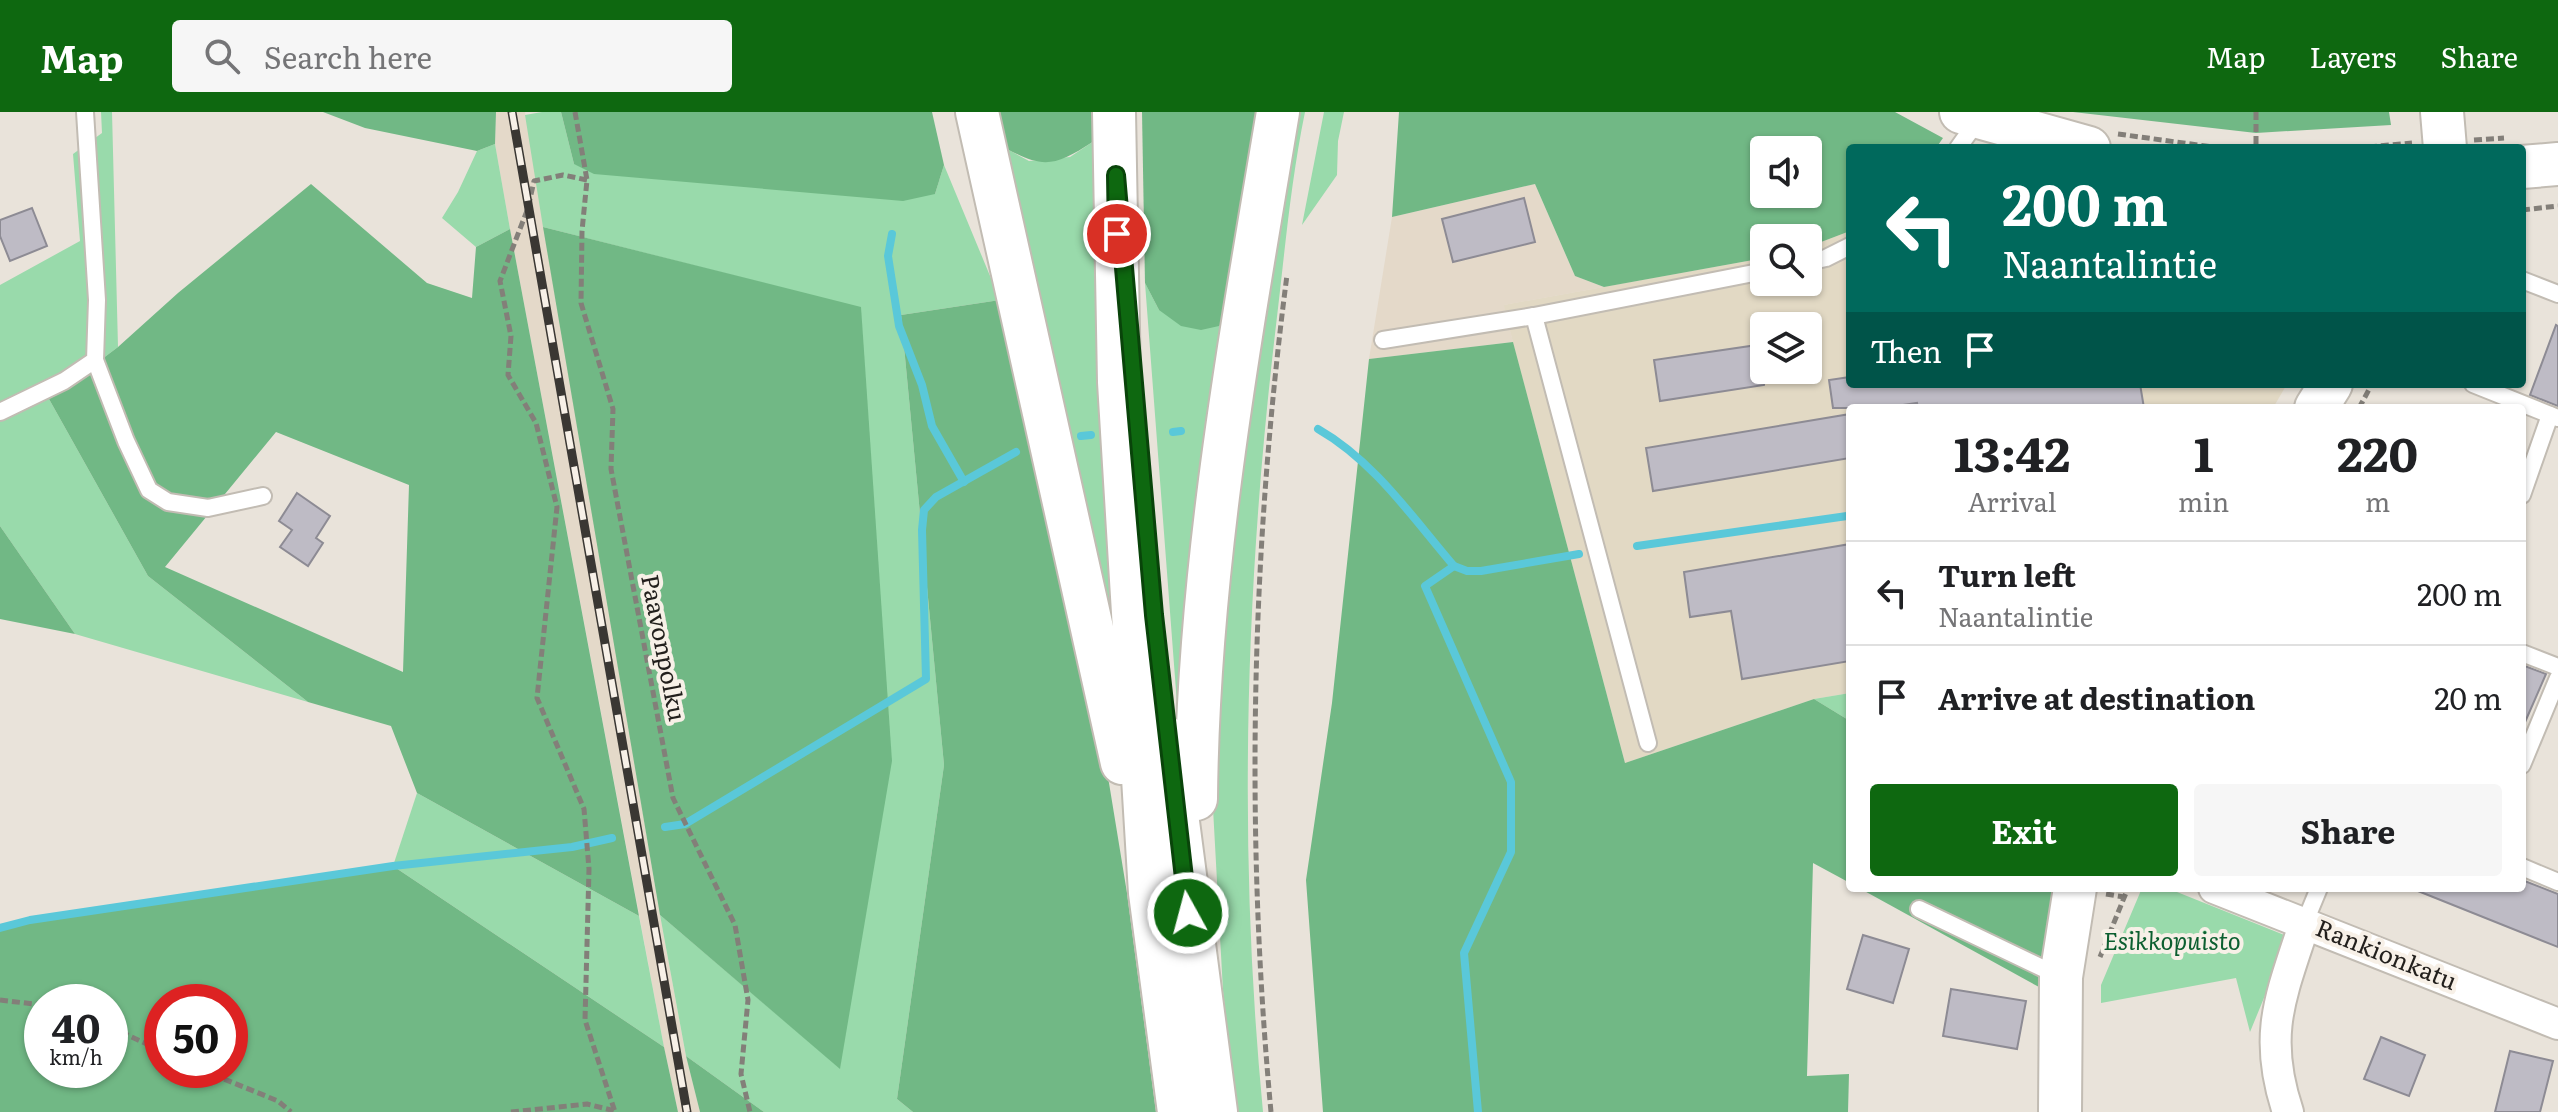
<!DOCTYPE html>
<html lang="en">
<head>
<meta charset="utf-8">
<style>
	:root { --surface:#fff; --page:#f6f6f6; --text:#202124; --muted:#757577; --line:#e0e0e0; --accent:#0e6810 }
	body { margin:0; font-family:Literata,serif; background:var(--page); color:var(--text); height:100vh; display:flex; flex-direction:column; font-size:30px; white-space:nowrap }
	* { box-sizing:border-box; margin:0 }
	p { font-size:26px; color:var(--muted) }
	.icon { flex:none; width:44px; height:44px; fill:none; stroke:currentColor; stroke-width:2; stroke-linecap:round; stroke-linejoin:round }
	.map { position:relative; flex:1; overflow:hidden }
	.panel { position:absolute; left:1846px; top:292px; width:680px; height:488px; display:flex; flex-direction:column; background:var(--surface); border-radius:8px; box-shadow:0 2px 6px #0004 }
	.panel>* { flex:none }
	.hud { position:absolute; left:1846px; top:32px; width:680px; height:244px; border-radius:8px; box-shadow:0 2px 6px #0004; background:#00695c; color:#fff; overflow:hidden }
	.buttons { position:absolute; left:1750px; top:24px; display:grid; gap:16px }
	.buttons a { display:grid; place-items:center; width:72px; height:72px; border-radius:8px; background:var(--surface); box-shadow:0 2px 6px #0004; font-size:40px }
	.speed { position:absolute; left:24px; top:872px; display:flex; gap:16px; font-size:40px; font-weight:700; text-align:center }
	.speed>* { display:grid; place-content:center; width:104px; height:104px; border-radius:50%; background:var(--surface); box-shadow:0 2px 6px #0004; line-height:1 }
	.speed small { font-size:20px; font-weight:400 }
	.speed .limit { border:12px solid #d22; background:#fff; color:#111 }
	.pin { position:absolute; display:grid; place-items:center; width:68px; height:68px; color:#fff; margin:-34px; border:4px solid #fff; border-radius:50%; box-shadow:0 2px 8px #0007 }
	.me { position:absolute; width:88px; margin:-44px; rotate:353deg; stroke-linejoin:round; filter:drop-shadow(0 0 6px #0008) }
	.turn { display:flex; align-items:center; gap:28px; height:168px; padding:0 24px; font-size:36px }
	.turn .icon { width:104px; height:104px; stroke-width:2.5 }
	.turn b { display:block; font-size:56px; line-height:68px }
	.then { display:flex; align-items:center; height:76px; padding:0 24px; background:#0003; gap:16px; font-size:30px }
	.eta { display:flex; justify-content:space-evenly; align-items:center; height:136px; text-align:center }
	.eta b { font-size:48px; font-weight:700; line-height:56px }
	.button { display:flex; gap:16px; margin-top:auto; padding:16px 24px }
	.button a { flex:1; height:92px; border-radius:8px; background:var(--accent); color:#fff; font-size:32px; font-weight:700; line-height:92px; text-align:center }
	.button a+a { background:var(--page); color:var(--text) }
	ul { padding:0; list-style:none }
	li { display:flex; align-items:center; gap:24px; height:104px; padding:0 24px; border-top:2px solid var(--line) }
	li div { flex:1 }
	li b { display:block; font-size:30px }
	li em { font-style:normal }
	header { display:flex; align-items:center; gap:48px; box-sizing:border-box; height:112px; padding:0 40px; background:var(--accent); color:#fff }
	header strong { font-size:38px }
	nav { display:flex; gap:44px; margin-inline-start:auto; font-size:28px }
	.search { width:560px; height:72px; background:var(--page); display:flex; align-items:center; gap:20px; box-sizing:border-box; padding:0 28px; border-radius:8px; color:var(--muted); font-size:30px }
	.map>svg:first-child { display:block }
	.commercial { fill:#e2d9c4; fill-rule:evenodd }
	.built { fill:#e4d9c9 }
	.green { fill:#99daab }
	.forest { fill:#71b885; fill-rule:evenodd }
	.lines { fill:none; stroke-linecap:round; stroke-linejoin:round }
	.stream { stroke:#5ac8d9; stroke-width:8 }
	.building { fill:#bebbc5; stroke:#8d8b94; stroke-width:2 }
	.lane-casing { stroke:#c2bcb3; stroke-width:20 }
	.street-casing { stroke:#c2bcb3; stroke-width:34 }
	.secondary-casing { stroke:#c2bcb3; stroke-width:46 }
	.path { stroke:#837f79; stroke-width:5; stroke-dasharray:8 4; stroke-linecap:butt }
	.lane { stroke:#fff; stroke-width:16 }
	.street { stroke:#fff; stroke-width:30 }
	.secondary { stroke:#fff; stroke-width:42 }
	.rail-casing { stroke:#3a3733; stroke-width:9 }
	.rail { stroke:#f7f0e7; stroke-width:6; stroke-dasharray:18; stroke-linecap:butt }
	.route-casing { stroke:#09440a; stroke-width:20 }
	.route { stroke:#0e6810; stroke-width:14 }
	.labels { text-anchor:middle; stroke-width:8; stroke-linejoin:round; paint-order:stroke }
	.street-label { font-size:24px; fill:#221f1c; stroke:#f7f0e7 }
	.park-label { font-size:24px; font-style:italic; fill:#0c5f30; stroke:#f7f0e7 }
</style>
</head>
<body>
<header>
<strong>Map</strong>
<div class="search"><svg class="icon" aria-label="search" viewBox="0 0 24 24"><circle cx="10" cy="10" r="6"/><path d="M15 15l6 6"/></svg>Search here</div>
<nav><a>Map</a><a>Layers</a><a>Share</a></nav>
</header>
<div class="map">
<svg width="2558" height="1000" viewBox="0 0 2558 1000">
	<rect width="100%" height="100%" fill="#e9e3da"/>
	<path class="commercial" d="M1850,119V272H2287L2273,296H1850V581L1814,587L1625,651L1503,193L1764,146V170H1808V135ZM1764,214H1808V258H1764Z"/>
	<g class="built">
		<path d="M496,0H525L660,803L686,944L700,1000H678L664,935L510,117L495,32Z"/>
		<path d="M1535,72L1575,164L1604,175L1504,193L1513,230L1369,247L1392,105Z"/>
	</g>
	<g class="green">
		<path d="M101,0H112L118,235L49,287L148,464L308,590L75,522L0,414V173L80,129L73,42L102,21Z"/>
		<path d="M542,0H561L574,52L935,82L944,53L1000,188L901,203L944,653L897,987L913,1000H764L686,944L660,803L840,956L861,196L543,115L525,3Z"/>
		<path d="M1291,0H1305C1290,73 1284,148 1275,222C1245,479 1238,741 1263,1000H1236L1223,879L1212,678L1219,503Z"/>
		<path d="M1324,0H1344L1338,29L1337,63L1302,113Z"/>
		<path d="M1094,29L1127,580L994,30L1029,49L1070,45Z"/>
		<path d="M495,32L510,117L476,135L442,106L458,80L477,39Z"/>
		<path d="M1145,171L1159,198L1233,202L1178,605Z"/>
		<path d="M1850,581V609L1814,587Z"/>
		<path d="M417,681L639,804L664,935L393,754Z"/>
		<path d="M2142,776H2167L2289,825L2250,920L2236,866L2101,891V873Z"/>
	</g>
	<g class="forest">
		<path d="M323,0H496L495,32L477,39L365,16Z"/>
		<path d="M561,0H932L944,53L935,82L903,89L594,62L574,52Z"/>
		<path d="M987,0H1093L1094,29C1049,59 1040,55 994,30Z"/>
		<path d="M1142,0H1263L1233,202L1219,214L1201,218L1181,214L1159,198L1145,171Z"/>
		<path d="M1399,0H1895L1943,26L1936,36H1850V119L1808,135V126H1764V146L1604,175L1575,164L1535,72L1392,105ZM1764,38H1808V82H1764Z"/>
		<path d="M2073,0H2389L2391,13L2256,21Z"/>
		<path d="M311,72L427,171L472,186L476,135L510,117L639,804L417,681L391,614L308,590L148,464L49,287L118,235L178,181ZM276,320L409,373L403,560L165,455Z"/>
		<path d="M543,115L861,195L892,649L840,957L660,803Z"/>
		<path d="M1000,188L1109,671L1127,781L1156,1000H913L897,987L944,653L901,203Z"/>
		<path d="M1513,230L1625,651L1814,587L1850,609V771L1813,751L1807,964L1849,962L1848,1000H1323L1306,768L1332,591L1369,247Z"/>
		<path d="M0,414L75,522L0,507Z"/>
		<path d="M393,754L664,935L678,1000H0V816L30,808ZM42,890H110V958H42ZM162,890H230V958H162Z"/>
		<path d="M1859,776H2054L2039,875Z"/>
		<path d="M686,944L764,1000H700Z"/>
	</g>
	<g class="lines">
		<g class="stream">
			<path d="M892,122L888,144L899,214L922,273L932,314L964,370"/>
			<path d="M1318,317C1374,349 1412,405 1454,454L1425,474L1511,670V740L1464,841L1478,1000"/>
			<path d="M1173,320L1181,319"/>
			<path d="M1081,324L1091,323"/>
			<path d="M1637,434L1847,404"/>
			<path d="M1454,454L1467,459H1481L1579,442"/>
			<path d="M665,715L685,712L926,567L922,418L924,398L936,385L1016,340"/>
			<path d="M0,816L30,808L393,754L572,735L612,726"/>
		</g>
	</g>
	<g class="building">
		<path d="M1524,86L1535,130L1453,150L1442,107Z"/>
		<path d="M32,96L47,134L10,149L0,124V108Z"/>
		<path d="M2556,213L2558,214V294L2530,283Z"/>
		<path d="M1764,232V273L1660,289L1654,248Z"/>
		<path d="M1850,265V272H2140L2144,296H1918L1917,291L1883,296H1833L1829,268Z"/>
		<path d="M1850,302V346L1653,379L1646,336Z"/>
		<path d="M297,381L330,404L316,426L323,431L308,454L280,435L292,418L279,409Z"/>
		<path d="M1850,432V549L1742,567L1731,499L1690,505L1684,460Z"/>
		<path d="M2522,553L2546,562L2522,617Z"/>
		<path d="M2522,768L2558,782V835L2413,777L2522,776Z"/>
		<path d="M1863,823L1909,837L1893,891L1847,877Z"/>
		<path d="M1951,877L2026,889L2017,937L1943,924Z"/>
		<path d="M2381,925L2425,943L2409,984L2364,967Z"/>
		<path d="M2510,939L2553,949L2540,1000H2495Z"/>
	</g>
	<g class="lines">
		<defs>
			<g id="lane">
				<path d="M1958,36L1978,8"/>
				<path d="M1808,150L1826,146L1850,134"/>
				<path d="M2522,168L2558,182"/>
				<path d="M1534,204L1648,631"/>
				<path d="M1383,228L1534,204L1764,159"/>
				<path d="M95,248L126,329L149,378L168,390L208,396L263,384"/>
				<path d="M2473,272L2558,306"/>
				<path d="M0,300L64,269L95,248L97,188L85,0"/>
				<path d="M2522,383L2550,303"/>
				<path d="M2522,541L2558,555"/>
				<path d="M2522,653L2558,566"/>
				<path d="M2522,755L2558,770"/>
				<path d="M1919,797L2059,864"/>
				<path d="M2305,810L2319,776"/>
			</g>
			<g id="street">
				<path d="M2214,776L2558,912"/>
				<path d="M2288,1000C2262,922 2281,884 2305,810"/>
			</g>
			<g id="secondary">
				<path d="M977,0L1122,651"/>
				<path d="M1114,0L1119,270L1150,781L1179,1000"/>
				<path d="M1961,0L2089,36"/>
				<path d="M2442,0L2445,36"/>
				<path d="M2522,55L2558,52"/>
				<path d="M2316,296L2331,272"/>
				<path d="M1167,626L1216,1000"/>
				<path d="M1196,687C1198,456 1240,227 1278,0"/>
				<path d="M2060,1000L2061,865L2075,776"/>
			</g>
		</defs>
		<use href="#lane" class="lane-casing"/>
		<use href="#street" class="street-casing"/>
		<use href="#secondary" class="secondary-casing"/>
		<g class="path">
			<path d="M575,0L587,68L582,119L581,191L613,297L611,357L673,686L735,813L748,888L741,962L750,1000"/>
			<path d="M2256,0V36"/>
			<path d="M2118,22L2220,36"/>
			<path d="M2474,28L2504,26"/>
			<path d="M2357,36L2412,31"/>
			<path d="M587,68L563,63L534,69L528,96L500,169L511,224L508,263L536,311L557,395L537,586L584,697L589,757L585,908L615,1000"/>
			<path d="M2522,98L2558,94"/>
			<path d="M2359,296L2372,272"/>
			<path d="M2106,782L2124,785"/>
			<path d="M2100,845L2128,776"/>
			<path d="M0,888L42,893"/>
			<path d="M110,915L162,939"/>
			<path d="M202,958L278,989L291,1000"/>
			<path d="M511,1000L587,992L615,999"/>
			<path d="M1271,1000C1245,721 1251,440 1287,163"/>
		</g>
		<use href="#lane" class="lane"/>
		<use href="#street" class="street"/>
		<use href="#secondary" class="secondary"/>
		<defs>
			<path id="rail" d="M512,0L687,1000"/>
		</defs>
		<use href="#rail" class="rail-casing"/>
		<use href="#rail" class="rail"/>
	</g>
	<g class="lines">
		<defs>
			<path id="route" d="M1117,122L1116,63L1154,503L1188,801"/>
		</defs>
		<use href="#route" class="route-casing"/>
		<use href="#route" class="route"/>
	</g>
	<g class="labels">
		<g class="street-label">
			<text transform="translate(663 536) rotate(79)" y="8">Paavonpolku</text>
			<text transform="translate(2386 843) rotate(22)" y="8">Rankionkatu</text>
		</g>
		<g class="park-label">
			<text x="2172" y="838">Esikkopuisto</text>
		</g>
	</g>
</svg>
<div class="buttons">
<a><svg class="icon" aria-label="sound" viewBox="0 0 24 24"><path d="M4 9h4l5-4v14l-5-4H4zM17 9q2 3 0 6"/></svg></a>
<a><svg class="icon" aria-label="search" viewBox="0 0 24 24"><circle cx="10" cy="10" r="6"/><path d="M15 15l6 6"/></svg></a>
<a><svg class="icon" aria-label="layers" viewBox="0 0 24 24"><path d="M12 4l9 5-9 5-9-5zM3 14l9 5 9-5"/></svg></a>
</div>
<div class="speed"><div>40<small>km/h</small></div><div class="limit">50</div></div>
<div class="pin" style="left:1117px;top:122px;background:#d93025"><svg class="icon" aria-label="arrive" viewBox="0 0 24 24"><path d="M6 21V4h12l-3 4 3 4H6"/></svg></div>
<svg class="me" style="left:1188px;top:801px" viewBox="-20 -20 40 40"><circle r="17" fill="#0e6810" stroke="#fff" stroke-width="3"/><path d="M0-11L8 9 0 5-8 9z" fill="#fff"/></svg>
<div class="hud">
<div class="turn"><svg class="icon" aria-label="left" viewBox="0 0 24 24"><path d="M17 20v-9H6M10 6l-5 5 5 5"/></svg><div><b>200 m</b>Naantalintie</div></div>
<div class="then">Then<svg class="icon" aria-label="arrive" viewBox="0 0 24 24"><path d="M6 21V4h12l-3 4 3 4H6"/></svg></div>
</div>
<section class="panel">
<div class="eta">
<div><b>13:42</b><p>Arrival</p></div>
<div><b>1</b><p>min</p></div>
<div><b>220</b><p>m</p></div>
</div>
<ul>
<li><svg class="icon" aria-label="left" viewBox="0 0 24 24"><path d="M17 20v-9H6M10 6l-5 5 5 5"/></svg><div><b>Turn left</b><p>Naantalintie</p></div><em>200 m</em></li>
<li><svg class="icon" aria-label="arrive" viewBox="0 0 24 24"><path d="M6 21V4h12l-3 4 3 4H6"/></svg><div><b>Arrive at destination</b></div><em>20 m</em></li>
</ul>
<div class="button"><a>Exit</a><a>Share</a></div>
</section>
</div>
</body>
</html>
